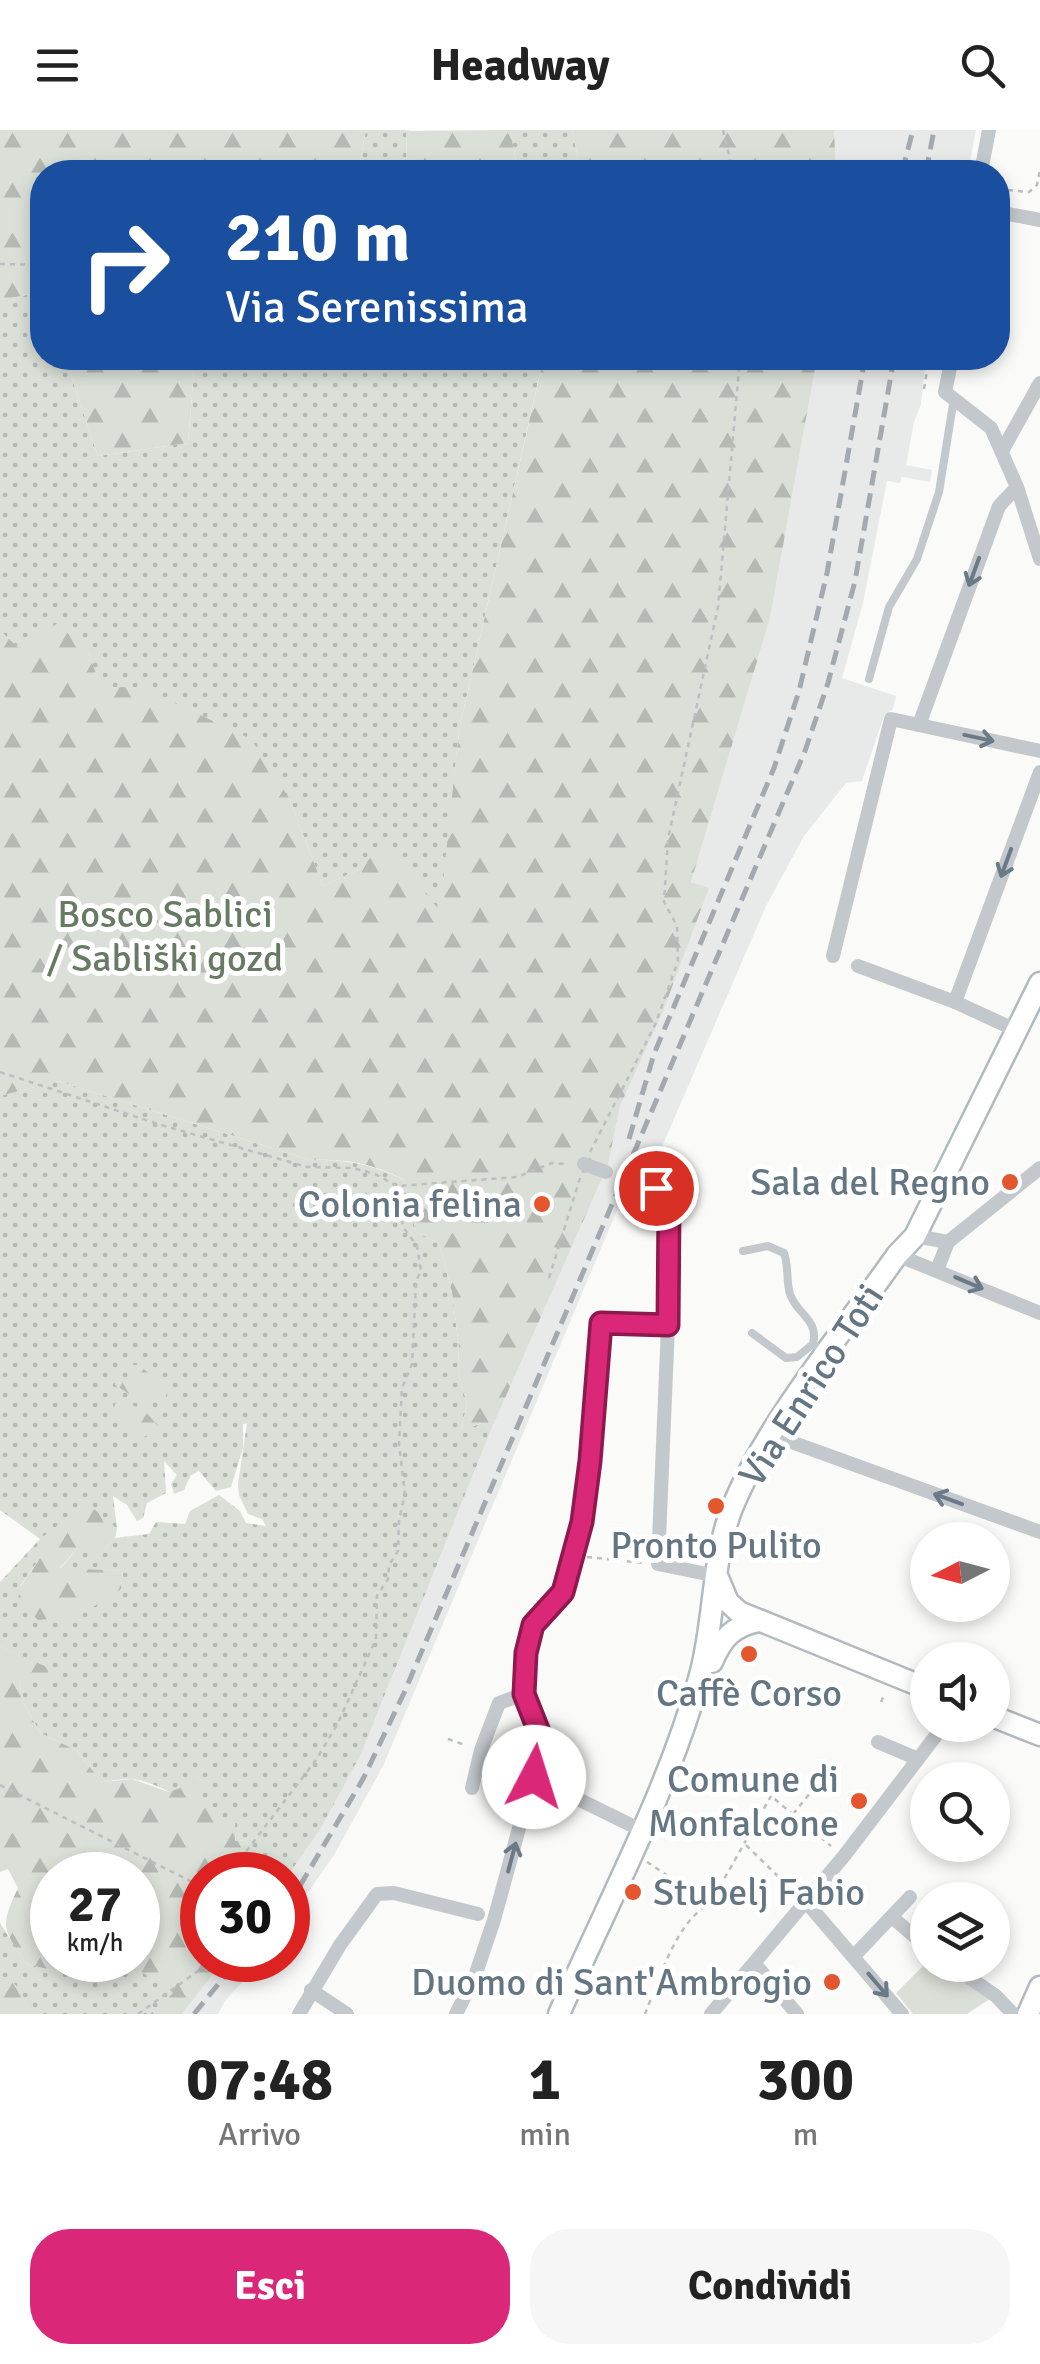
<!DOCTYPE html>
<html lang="it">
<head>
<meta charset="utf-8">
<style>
	:root { --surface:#fff; --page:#f6f6f6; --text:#222; --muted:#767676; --accent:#db2777 }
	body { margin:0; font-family:Signika,sans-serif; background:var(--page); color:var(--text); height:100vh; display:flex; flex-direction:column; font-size:38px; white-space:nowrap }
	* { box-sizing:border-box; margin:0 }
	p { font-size:32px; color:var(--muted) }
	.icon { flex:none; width:55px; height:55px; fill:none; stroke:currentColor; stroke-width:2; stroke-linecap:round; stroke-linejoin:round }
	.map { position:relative; height:1884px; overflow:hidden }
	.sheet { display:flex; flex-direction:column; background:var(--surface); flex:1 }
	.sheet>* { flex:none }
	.top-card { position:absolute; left:30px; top:30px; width:980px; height:210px; border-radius:40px; box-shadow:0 5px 15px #0003; background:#1a4fa0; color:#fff; overflow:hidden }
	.needle { width:65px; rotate:264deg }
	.fabs { position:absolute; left:910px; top:1392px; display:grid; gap:20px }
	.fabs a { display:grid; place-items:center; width:100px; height:100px; border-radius:50%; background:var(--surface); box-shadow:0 5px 15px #0003; font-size:50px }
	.speed { position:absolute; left:30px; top:1722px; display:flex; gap:20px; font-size:50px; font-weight:700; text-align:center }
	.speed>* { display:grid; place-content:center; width:130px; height:130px; border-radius:50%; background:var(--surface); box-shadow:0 5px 15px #0003; line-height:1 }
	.speed small { font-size:25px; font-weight:400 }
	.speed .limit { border:15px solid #d22; background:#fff; color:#111 }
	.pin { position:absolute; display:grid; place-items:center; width:85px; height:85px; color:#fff; margin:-42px; border:5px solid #fff; border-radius:50%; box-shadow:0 2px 10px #0007 }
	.me { position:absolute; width:110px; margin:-55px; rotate:5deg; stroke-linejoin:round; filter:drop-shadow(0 0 8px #0008) }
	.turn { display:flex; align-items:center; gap:35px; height:210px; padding:0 30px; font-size:45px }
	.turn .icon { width:130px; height:130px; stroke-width:2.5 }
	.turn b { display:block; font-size:70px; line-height:85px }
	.eta { display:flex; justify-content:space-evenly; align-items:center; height:170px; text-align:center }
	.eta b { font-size:60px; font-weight:700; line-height:70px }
	.primary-button { display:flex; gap:20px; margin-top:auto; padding:20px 30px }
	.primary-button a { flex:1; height:115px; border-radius:40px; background:var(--accent); color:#fff; font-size:40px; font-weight:700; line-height:115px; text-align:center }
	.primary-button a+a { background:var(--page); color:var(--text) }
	header { display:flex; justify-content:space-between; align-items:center; height:130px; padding:0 30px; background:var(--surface); font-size:45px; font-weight:700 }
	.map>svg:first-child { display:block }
	.built { fill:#e8e9e9 }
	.grass { fill:url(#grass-dots); fill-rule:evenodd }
	.forest { fill:url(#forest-firs) }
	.garden { fill:#dadfd7 }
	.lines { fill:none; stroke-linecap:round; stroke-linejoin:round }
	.secondary-casing { stroke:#b3babf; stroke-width:25 }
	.path { stroke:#bbbfc2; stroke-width:2.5; stroke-dasharray:5 5; stroke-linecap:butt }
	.lane { stroke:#c3c8cc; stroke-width:8 }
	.street { stroke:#c3c8cc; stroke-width:14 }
	.secondary { stroke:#fff; stroke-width:20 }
	.rail { stroke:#a2aab0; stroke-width:5; stroke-dasharray:15 8; stroke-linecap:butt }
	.oneway { stroke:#6a7a87 }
	.route-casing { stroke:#8e194d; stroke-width:25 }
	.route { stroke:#db2777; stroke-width:18 }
	.poi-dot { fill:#e4572e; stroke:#fff; stroke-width:4 }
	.labels { text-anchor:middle; stroke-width:10; stroke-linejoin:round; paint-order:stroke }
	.park-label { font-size:38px; fill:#687a64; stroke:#fff }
	.poi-label { font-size:38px; fill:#657683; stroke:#fff; text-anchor:end }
	.street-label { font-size:38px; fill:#657683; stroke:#fff }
</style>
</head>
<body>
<header><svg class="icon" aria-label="menu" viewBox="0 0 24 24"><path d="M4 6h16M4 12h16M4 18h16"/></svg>Headway<svg class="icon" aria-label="search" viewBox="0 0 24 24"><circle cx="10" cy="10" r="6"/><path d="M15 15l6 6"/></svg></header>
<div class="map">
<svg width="1040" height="1884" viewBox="0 0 1040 1884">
	<defs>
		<pattern id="grass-dots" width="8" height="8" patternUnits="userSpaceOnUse" patternTransform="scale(2.5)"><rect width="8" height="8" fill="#dadfd7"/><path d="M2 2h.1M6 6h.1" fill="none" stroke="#b4b9b4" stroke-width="1.8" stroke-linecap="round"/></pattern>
		<pattern id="forest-firs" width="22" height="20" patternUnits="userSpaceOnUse" patternTransform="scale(2.5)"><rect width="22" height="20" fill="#dadfd7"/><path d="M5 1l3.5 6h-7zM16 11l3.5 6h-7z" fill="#b4b9b4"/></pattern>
	</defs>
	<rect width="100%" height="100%" fill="#fafaf8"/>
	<g class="built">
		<path d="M834,0H976L968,42H836Z"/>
		<path d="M817,228H926L921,274L914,292L906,335L932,340L930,352L902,347L900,353L887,351L863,473L842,548L896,566L893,579L884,586L862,651L846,653L804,706L766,776L648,1049L634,1043L631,1047L383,1636L334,1725L288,1791V1745L320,1700L361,1624L491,1300L608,1035L620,976L662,884L708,758L691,752L770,488Z"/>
		<path d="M224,1830H262L225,1871L218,1884H182Z"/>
	</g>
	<g class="grass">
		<path d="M366,0H411L406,1L407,42H358Z"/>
		<path d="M510,0H572L581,42L517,36Z"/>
		<path d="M42,162V228H65L98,326L188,313L195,228H521L542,234L459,600L441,782L358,740L323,756L289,668L141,557L101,558L88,522L19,518L0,501V170Z"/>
		<path d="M58,951L310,1030C346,1029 372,1034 404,1050L416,1102L439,1113L452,1162L459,1218L458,1241L467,1274L461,1300L482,1293L491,1300L361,1624L320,1700L288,1745H242L248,1710L235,1711C208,1686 172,1656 134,1649C124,1648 112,1651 102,1652L76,1620L40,1603L22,1570L19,1549L49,1539L0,1516V1452L40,1409L0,1380V966ZM247,1293L238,1354L239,1365L248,1384L262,1389L266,1396L246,1393L240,1381L219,1365L190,1381L185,1394L156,1392L149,1404L115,1408L100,1425L79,1417L60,1439L123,1441L121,1459L20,1456L43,1424L58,1396C80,1388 99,1384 117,1399L113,1366L127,1375L137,1391L143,1388L147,1373L166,1363L164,1331L177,1345L171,1354L174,1364L184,1360L191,1345L199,1341L216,1361L231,1357L243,1318V1294Z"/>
		<path d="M0,1793L26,1834L60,1842C104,1814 136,1834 174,1863L150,1884H29C26,1868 16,1850 0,1846Z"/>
	</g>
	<g class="forest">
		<path d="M0,0H366L358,42H42V162L0,170Z"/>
		<path d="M510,0L517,36L572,42H407L406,1Z"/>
		<path d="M572,0H834L836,42H581Z"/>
		<path d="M65,228H195L188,313L98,326Z"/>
		<path d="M521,228H817L770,488L691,752L709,758L662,884L620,976L608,1035L491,1300L482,1293L461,1301L467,1274L458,1241L459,1218L452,1162L439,1113L416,1102L404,1050C372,1033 346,1029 310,1030L58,951L0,966V501L19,518L58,493L88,522L101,557H141L251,609L289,668L323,756L358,740L384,714L440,781L459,600L542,235Z"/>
		<path d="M127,1235H138L168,1257L165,1271L147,1273L140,1261L135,1268L114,1254L130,1247Z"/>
		<path d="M117,1269L144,1280L158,1296V1302L140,1308L133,1296L122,1293L112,1283Z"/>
		<path d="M79,1366L117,1399L115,1408L100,1425L78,1418L60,1438L123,1441L121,1459L79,1486L38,1490L18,1470L20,1457L43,1424L40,1409L58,1395L76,1389Z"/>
		<path d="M0,1516L49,1538L48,1553L19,1549L22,1570L40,1603L76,1620L102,1652L132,1649L169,1662L197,1652L212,1690H235V1711L248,1710L242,1745H202V1830H224L182,1884H150L173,1863L124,1830H138V1745H52V1830H79L60,1842L26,1834C2,1797 0,1797 18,1758L8,1739L0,1742Z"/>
		<path d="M0,1846C16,1849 26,1868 29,1884H0Z"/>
	</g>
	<path class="garden" d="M927,1832L942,1835L991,1868L967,1884H913L896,1863Z"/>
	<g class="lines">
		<defs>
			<g id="secondary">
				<path d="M718,1448L728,1472L739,1482L928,1559"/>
				<path d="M712,1532C722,1508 733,1496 759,1491"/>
				<path d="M992,1586L1040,1605"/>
				<path d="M559,1884C607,1774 666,1665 699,1549C715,1494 711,1432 732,1378C768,1291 843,1202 897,1125L915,1106L1040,853"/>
				<path d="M1028,1884L1040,1857"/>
			</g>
		</defs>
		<use href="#secondary" class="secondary-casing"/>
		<g class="path">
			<path d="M723,0L733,42"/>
			<path d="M413,42L424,35L453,42"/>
			<path d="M998,59L1029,62L1037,55L1040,40"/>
			<path d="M0,134L42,135"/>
			<path d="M924,259L929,228"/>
			<path d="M0,942L158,994L307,1037L353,1038L375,1044L397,1056L517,1047L552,1033L567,1034"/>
			<path d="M590,1022L655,895L678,831L677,796L664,772L668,709L718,477L740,228"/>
			<path d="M549,1148L580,1048"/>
			<path d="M587,1427L644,1433"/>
			<path d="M881,1572L885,1563"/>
			<path d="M448,1609L465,1615"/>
			<path d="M487,1651L514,1655"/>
			<path d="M750,1652L771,1666L831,1716"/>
			<path d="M0,1655L202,1757"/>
			<path d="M793,1684L811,1662"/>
			<path d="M746,1715L794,1762"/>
			<path d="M647,1732L710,1774"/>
			<path d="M228,1745L316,1630L337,1595L376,1509L377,1466L388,1449L389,1435L398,1421L399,1390L405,1364L399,1314L402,1258L412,1234L416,1151L421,1141L417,1116L403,1097L397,1056"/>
			<path d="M138,1884L198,1841L207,1830"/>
			<path d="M645,1884C658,1852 677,1789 710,1774L771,1666"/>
		</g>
		<g class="lane">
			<path d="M869,549L889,477L917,429L939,362L954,268"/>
			<path d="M743,1121L768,1116L784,1123C789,1137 786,1151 790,1164C797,1185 819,1189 813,1214L824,1222"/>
			<path d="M752,1203L786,1228L797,1227L813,1214"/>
		</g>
		<g class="street">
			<path d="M981,42L989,0"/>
			<path d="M998,82L1040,90"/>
			<path d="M952,228L945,262L991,298L1017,357L1040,429"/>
			<path d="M1002,321L1040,253"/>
			<path d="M919,595L999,376L1017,357"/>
			<path d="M833,826L891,589L1040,621"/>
			<path d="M858,836L955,872L1018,901"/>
			<path d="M955,872L1040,642"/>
			<path d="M584,1034L606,1042"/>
			<path d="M630,1050L665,1062L669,1074L668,1195L658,1434L717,1446"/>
			<path d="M915,1106L948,1112L1040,1038"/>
			<path d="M897,1125L1040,1183"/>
			<path d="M937,1140L948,1112"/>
			<path d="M772,1305L1040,1402"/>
			<path d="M878,1612L918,1629"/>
			<path d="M533,1647L641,1700"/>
			<path d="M472,1658L481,1620L499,1573L524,1564"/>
			<path d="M807,1773L902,1884"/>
			<path d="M893,1788L928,1818"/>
			<path d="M854,1826L910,1767"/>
			<path d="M755,1834L797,1884"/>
			<path d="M951,1835L996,1866L1013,1884"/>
			<path d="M311,1860L347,1884"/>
			<path d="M299,1884L340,1815L377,1764L394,1763L478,1784"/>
			<path d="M456,1884L475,1846L494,1790L533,1647L541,1607L524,1564L522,1549L533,1495L563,1462L582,1392L591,1331L601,1193L668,1195"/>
			<path d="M711,1884L844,1726L944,1595"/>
		</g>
		<use href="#secondary" class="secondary"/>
		<g class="rail">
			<path d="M902,42L913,0"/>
			<path d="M926,42L934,0"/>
			<path d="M629,1009L654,924L774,638L799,561L827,443L865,228"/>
			<path d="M288,1776L363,1649L404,1563L805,621L828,553L855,451L894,228"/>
			<path d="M194,1884L238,1830"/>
		</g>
	</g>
	<defs><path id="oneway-shaft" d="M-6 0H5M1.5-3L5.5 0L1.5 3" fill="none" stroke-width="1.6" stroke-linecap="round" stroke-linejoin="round" transform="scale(2.5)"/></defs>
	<g class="oneway">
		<use href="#oneway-shaft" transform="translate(974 442) rotate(110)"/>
		<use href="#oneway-shaft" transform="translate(979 608) rotate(12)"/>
		<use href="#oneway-shaft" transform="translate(1006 733) rotate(110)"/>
		<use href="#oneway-shaft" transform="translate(969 1153) rotate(23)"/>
		<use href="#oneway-shaft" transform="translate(948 1369) rotate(-160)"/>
		<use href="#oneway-shaft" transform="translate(512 1727) rotate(-75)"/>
		<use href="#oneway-shaft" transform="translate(878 1855) rotate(50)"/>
	</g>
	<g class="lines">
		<defs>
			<path id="route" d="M534,1647L541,1607L524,1564L526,1523L533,1495L563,1462L582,1392L590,1331L601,1193L668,1195L669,1074L665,1062L656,1058"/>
		</defs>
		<use href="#route" class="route-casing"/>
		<use href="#route" class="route"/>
	</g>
	<g class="poi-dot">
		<circle cx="1010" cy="1052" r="10"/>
		<circle cx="542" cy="1074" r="10"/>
		<circle cx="716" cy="1376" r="10"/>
		<circle cx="749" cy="1524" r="10"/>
		<circle cx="859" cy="1671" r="10"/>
		<circle cx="633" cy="1762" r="10"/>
		<circle cx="832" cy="1852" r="10"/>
	</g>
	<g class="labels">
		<g class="park-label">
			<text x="165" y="797">Bosco Sablici<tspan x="165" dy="44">/ Sabliški gozd</tspan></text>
		</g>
		<g class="poi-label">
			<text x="990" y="1065">Sala del Regno</text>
			<text x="522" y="1087">Colonia felina</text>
			<text x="716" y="1428" text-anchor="middle">Pronto Pulito</text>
			<text x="749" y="1576" text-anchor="middle">Caffè Corso</text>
			<text x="839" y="1662">Comune di<tspan x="839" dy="44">Monfalcone</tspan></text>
			<text x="653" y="1775" text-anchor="start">Stubelj Fabio</text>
			<text x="812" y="1865">Duomo di Sant'Ambrogio</text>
		</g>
		<g class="street-label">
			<text transform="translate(811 1255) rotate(-57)" y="13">Via Enrico Toti</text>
		</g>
	</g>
</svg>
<div class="fabs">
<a><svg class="needle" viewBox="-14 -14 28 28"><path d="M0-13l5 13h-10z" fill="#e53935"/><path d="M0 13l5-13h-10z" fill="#767676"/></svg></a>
<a><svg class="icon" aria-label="sound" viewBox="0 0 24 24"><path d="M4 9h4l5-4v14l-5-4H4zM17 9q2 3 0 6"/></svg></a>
<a><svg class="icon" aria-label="search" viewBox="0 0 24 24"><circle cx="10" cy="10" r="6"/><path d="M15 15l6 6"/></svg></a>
<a><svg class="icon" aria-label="layers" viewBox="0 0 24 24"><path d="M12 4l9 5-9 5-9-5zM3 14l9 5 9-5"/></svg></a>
</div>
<div class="speed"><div>27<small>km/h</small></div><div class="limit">30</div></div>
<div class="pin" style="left:656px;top:1058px;background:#d93025"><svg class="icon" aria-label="arrive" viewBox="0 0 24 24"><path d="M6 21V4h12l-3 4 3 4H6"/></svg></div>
<svg class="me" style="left:534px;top:1647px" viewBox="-20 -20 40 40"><circle r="19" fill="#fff"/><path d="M0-13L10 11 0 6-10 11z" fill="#db2777"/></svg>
<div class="top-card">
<div class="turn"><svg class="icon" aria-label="right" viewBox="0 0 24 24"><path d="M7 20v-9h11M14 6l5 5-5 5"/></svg><div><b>210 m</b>Via Serenissima</div></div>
</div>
</div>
<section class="sheet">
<div class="eta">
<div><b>07:48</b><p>Arrivo</p></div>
<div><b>1</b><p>min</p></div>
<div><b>300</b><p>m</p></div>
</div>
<div class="primary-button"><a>Esci</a><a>Condividi</a></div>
</section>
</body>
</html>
